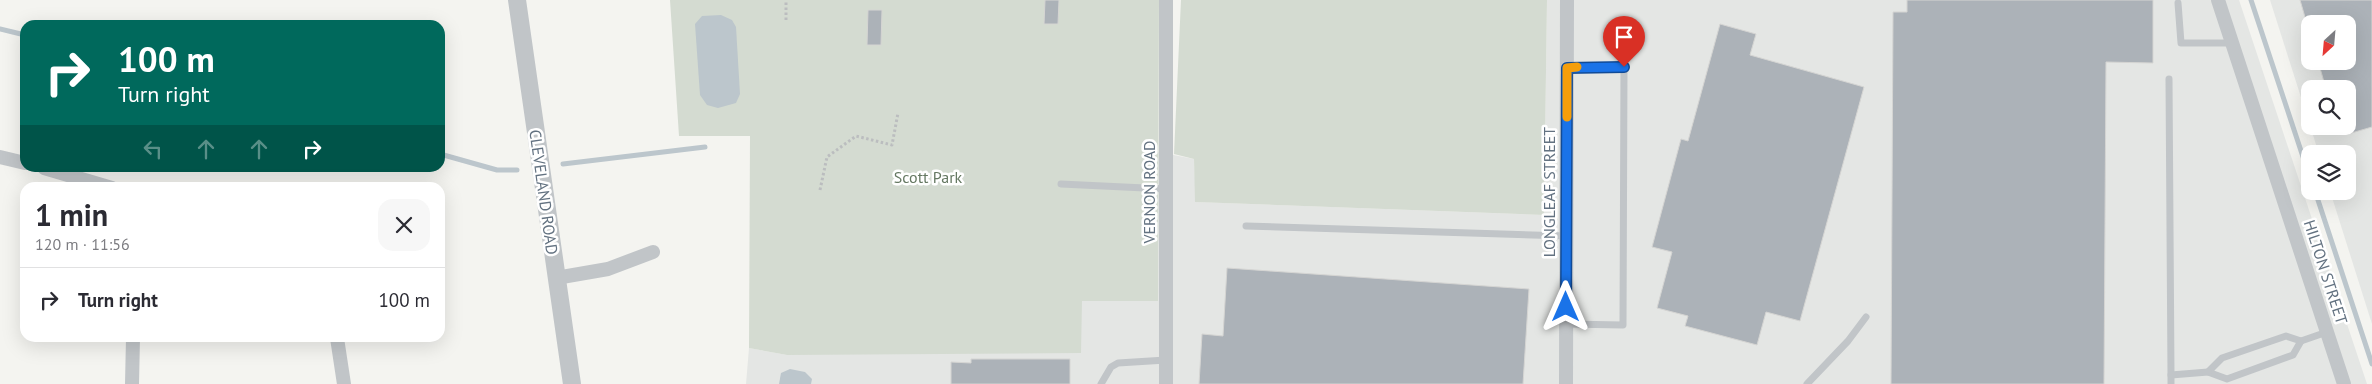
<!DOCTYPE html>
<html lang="en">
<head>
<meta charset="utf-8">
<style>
	:root { --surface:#fff; --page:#f7f7f7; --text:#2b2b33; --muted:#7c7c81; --line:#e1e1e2 }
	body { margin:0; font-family:"PT Sans",sans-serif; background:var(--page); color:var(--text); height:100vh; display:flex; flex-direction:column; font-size:19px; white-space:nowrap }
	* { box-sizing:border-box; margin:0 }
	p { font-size:16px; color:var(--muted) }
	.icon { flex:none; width:28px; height:28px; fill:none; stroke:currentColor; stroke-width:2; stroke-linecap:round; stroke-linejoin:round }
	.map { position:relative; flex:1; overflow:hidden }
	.side { position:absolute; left:20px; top:182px; width:425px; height:160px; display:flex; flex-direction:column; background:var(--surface); border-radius:15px; box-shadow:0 5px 20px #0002 }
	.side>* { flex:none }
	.banner { position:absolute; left:20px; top:20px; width:425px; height:152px; border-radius:15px; box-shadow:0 5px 20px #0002; background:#00695c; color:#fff; overflow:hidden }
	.needle { width:32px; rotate:206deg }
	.tools { position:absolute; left:2301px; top:15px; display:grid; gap:10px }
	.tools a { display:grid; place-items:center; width:55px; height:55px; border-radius:10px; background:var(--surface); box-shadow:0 5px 20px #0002; font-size:25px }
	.pin { position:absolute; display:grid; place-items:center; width:42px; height:42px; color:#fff; margin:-51px -21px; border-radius:50% 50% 50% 0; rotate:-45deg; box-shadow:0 0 5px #0007 }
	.pin .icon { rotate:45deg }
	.me { position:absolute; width:55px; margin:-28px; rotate:0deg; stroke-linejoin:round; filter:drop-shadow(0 0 4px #0008) }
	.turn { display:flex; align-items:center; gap:18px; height:105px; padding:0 15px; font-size:22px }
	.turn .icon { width:65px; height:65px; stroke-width:2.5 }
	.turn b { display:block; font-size:35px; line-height:42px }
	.lanes { display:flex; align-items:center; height:48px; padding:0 15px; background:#0003; justify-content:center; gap:25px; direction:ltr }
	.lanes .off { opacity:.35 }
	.round { display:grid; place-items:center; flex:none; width:52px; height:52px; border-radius:15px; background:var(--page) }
	.overview { display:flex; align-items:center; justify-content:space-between; height:85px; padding:0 15px }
	h1 { font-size:30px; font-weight:600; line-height:38px }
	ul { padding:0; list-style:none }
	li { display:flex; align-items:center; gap:15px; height:65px; padding:0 15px; border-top:1px solid var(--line) }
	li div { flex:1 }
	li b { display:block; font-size:19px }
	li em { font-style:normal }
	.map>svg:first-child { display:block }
	.built { fill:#e4e6e4; fill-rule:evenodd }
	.green { fill:#d4dbd1 }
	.water { fill:#bcc6cc }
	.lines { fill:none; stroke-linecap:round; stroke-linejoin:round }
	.stream { stroke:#bcc6cc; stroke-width:5 }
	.building { fill:#acb2b8; stroke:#d5d5d3 }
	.path { stroke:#bbbdbf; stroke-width:3; stroke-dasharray:2.5 2.5; stroke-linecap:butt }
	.service { stroke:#c1c5c8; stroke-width:7 }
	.minor { stroke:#c1c5c8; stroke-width:14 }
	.tertiary { stroke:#c1c5c8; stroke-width:18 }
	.route-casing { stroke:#114b97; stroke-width:12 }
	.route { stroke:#1a73e8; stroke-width:9 }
	.slow { stroke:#f59e0b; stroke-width:9 }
	.labels { text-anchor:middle; stroke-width:5; stroke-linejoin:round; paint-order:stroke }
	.park-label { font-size:16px; fill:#657862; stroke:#fff }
	.street-label { font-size:16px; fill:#637281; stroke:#fff }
</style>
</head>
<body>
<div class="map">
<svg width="2372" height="384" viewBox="0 0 2372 384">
	<rect width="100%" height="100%" fill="#f4f4f0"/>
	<g class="built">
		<path d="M1547,0H2239L2367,384H746L749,348L787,355L1081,301L1158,300V152L1194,159L1196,202L1544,215Z"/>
		<path d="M2270,0H2372V324L2330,191H2348V154H2319ZM2310,24H2348V61H2310ZM2310,89H2348V126H2310Z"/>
	</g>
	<g class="green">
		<path d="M670,0H1159L1158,301H1082L1081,353L787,355L749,348L750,136H679Z"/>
		<path d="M1181,0H1547L1544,215L1195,202L1194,159L1174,154Z"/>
	</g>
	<g class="water">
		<path d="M721,15L732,20L736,27L740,94L736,103L718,108L707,105L700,95L695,24L702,16Z"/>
		<path d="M790,369L805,372L812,379L811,384H779L781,373Z"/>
	</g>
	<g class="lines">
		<g class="stream">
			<path d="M2251,0L2310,178"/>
			<path d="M0,29L25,35"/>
			<path d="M440,154L497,170H517"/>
			<path d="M563,164L705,147"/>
			<path d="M2315,191L2372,364"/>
		</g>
	</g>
	<g class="building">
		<path d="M1045,0H1059L1058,24H1044Z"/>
		<path d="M1907,0H2153V63L2106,62L2104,384H1891L1893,12H1907Z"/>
		<path d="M2300,0H2372V127L2348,134V89H2326L2318,61H2348V24H2307Z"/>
		<path d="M868,10H882L881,45H867Z"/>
		<path d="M1720,24L1756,34L1750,55L1864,87L1800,321L1766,312L1757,345L1685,326L1688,316L1657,308L1672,252L1652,247L1681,139L1688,141Z"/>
		<path d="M1227,268L1529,289L1523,384H1199L1202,334L1223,336Z"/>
		<path d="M971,359H1070V384H951V362L971,363Z"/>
	</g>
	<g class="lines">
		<g class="path">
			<path d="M786,20V0"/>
			<path d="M820,190L827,157L856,136L892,145L898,113"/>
		</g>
		<g class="service">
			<path d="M2178,3L2181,43H2232"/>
			<path d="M2169,79L2171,375"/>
			<path d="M1061,184L1166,189"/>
			<path d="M1246,226L1567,236"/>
			<path d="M1566,324L1623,325L1624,67H1567"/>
			<path d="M2286,336L2301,341L2293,355L2227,379L2208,372L2222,358Z"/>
			<path d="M2301,341L2327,332"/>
			<path d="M1101,384L1111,367L1118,363L1166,360"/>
			<path d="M1807,384L1848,341L1866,317"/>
			<path d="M2171,384V375L2208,372"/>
		</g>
		<g class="minor">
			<path d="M2218,0L2344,384"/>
			<path d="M0,157L25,163"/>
			<path d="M44,168L112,188"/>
			<path d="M556,278L608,269L653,252"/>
			<path d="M337,338L344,384"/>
			<path d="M132,384L133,338"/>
			<path d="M1166,384V0"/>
			<path d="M1566,384L1567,0"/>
		</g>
		<path class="tertiary" d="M517,0L572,384"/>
	</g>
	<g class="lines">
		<defs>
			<path id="route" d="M1566,307L1567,68L1624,67"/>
		</defs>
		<use href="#route" class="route-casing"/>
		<use href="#route" class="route"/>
		<path class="slow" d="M1567,117V68L1577,67"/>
	</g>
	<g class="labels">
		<g class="park-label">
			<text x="928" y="183">Scott Park</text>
		</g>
		<g class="street-label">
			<text transform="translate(544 192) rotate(82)" y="6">CLEVELAND ROAD</text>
			<text transform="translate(1149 192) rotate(-90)" y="6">VERNON ROAD</text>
			<text transform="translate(1549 192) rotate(-90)" y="6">LONGLEAF STREET</text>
			<text transform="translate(2326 272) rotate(72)" y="6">HILTON STREET</text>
		</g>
	</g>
</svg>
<div class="tools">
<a><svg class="needle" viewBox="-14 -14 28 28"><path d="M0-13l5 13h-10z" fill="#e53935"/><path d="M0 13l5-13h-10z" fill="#7c7c81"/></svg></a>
<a><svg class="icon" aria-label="search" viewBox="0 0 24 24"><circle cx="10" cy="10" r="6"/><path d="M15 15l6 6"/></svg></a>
<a><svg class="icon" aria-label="layers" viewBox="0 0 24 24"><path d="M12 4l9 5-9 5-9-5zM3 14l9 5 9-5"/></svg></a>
</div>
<div class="pin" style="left:1624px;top:67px;background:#d93025"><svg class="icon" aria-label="arrive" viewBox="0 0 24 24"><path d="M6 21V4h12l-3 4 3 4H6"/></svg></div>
<svg class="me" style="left:1566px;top:307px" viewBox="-20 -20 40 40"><path d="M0-17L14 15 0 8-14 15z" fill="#1a73e8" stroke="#fff" stroke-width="4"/></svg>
<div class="banner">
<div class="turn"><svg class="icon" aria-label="right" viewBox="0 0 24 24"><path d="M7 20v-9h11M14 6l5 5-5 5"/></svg><div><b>100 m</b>Turn right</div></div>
<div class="lanes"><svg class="icon off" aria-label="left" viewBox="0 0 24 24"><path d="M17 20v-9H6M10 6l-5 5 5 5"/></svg><svg class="icon off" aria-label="ahead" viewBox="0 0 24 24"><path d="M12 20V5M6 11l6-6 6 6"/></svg><svg class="icon off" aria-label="ahead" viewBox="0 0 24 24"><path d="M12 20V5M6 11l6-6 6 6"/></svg><svg class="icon" aria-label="right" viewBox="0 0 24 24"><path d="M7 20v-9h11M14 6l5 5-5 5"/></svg></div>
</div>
<section class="side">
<div class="overview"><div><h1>1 min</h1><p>120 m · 11:56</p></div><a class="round"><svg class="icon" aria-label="close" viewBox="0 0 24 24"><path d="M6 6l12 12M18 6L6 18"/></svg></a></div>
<ul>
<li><svg class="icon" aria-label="right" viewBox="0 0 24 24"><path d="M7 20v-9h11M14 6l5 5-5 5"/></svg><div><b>Turn right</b></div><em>100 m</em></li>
</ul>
</section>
</div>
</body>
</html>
